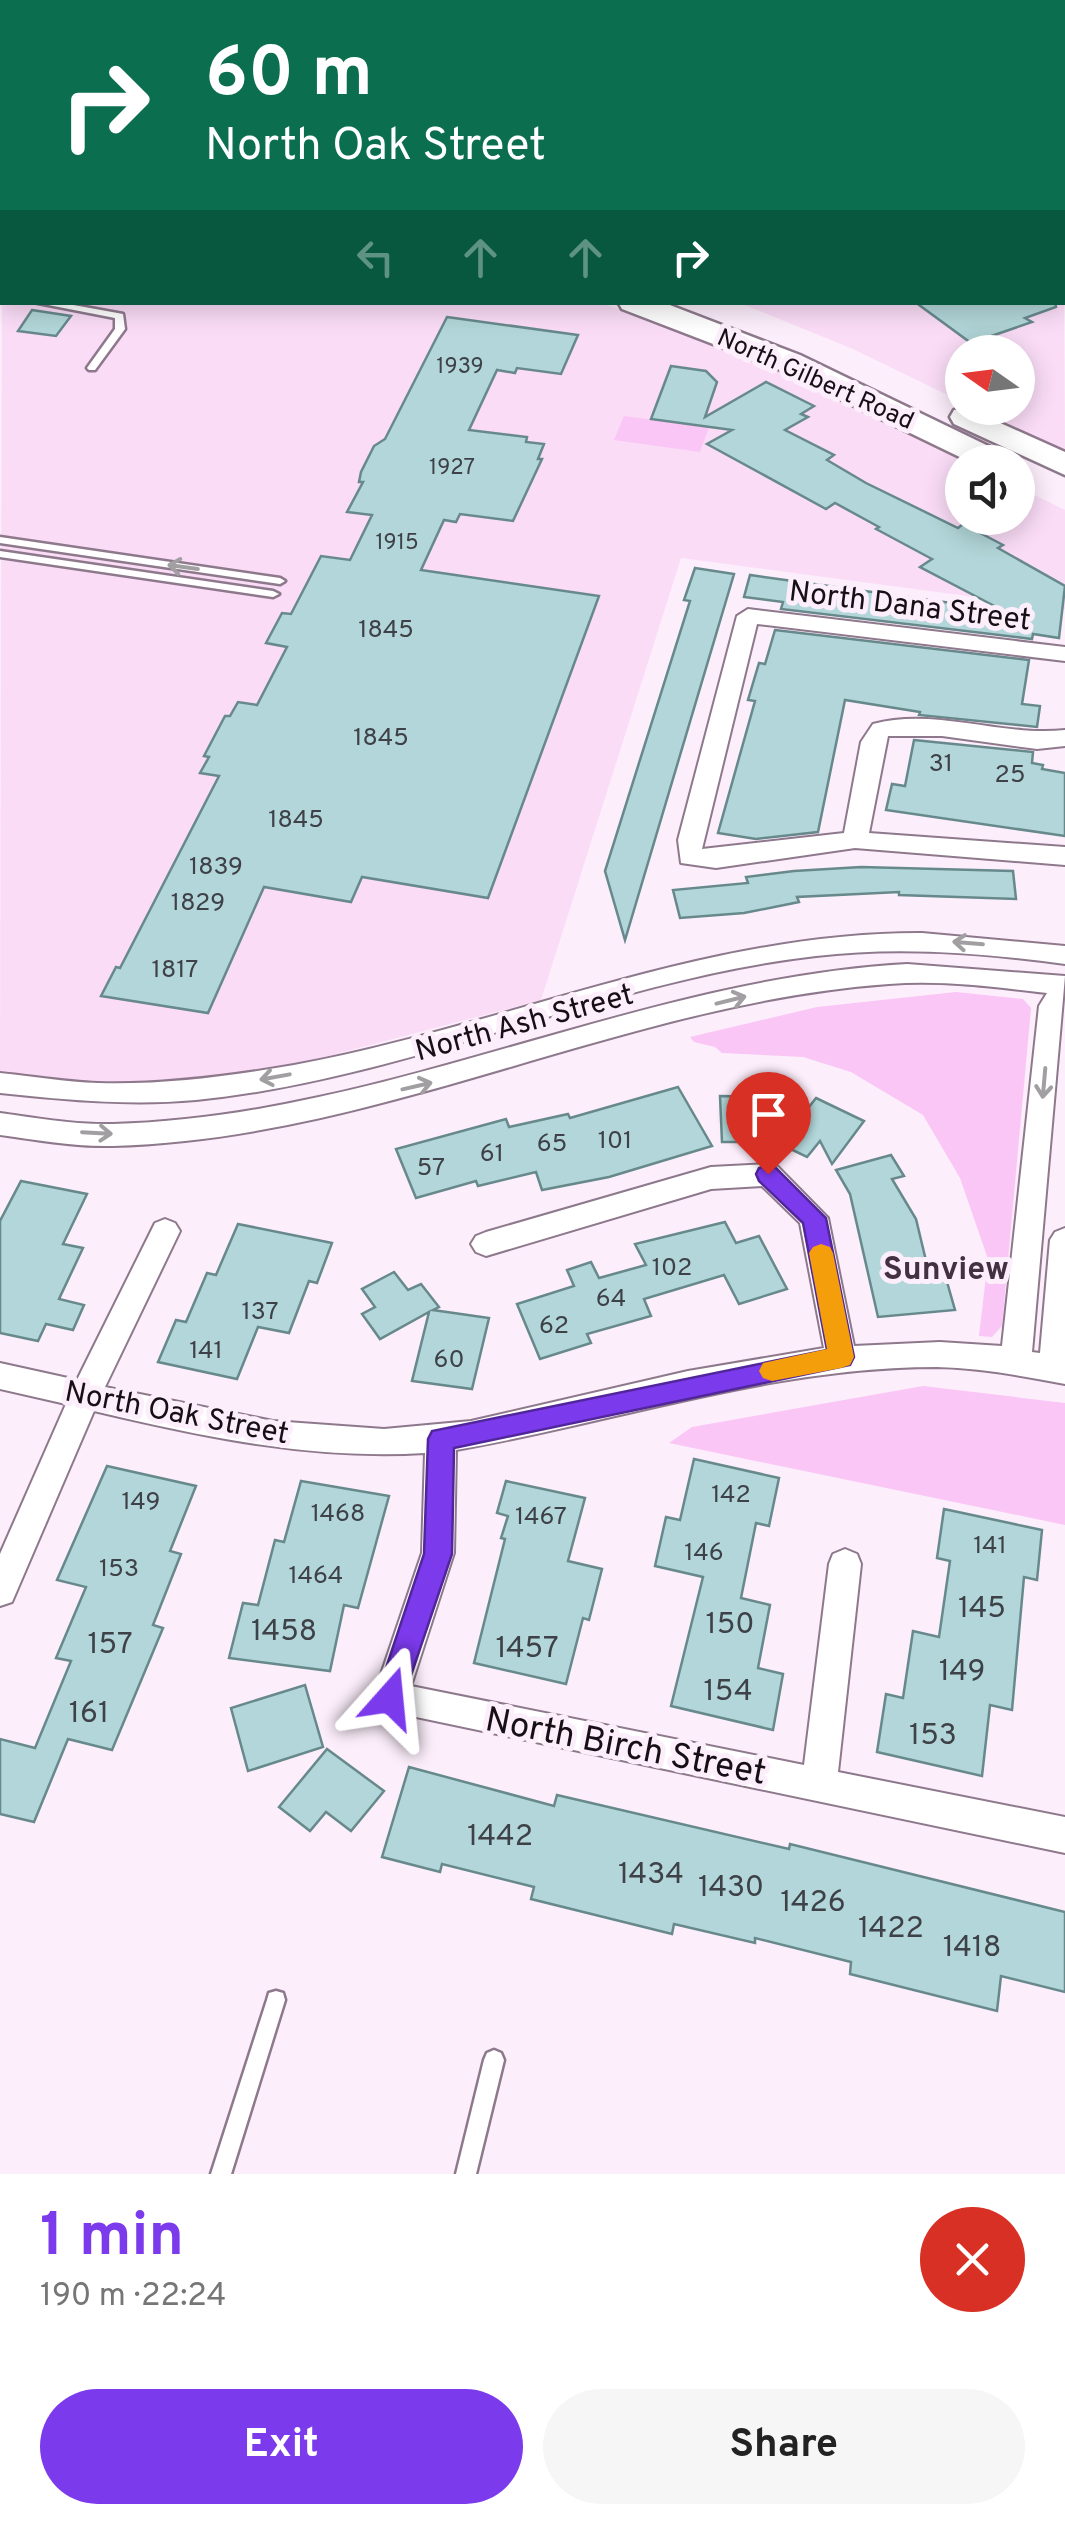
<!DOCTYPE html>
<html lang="en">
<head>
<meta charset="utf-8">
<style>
	:root { --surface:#fff; --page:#f6f6f6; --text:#222; --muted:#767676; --accent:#7c3aed }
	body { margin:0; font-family:Overpass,sans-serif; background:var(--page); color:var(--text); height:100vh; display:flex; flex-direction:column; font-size:38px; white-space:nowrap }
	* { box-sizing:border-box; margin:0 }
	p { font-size:32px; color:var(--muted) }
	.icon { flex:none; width:55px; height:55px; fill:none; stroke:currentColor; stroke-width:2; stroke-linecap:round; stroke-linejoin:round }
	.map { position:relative; height:2174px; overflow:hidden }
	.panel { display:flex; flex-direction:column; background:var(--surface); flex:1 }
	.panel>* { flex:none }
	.guide { position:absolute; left:0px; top:0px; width:1065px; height:305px; box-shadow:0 5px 25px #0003; background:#0b6e4f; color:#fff; overflow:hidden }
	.needle { width:65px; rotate:284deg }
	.buttons { position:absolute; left:945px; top:335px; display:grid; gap:20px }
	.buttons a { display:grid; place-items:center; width:90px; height:90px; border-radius:50%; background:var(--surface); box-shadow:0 5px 25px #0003; font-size:50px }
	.pin { position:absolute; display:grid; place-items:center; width:85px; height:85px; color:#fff; margin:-102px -42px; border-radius:50% 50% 50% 0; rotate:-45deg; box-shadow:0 0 10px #0007 }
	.pin .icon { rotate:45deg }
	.me { position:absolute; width:110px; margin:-55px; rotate:18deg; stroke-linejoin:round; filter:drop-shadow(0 0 8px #0008) }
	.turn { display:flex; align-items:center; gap:35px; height:210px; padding:0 40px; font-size:45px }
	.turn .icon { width:130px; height:130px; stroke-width:2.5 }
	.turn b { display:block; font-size:70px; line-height:85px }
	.lanes { display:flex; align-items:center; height:95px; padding:0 40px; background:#0003; justify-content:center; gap:50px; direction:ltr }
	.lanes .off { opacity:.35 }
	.round { display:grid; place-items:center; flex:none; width:105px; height:105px; border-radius:52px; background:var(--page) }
	.summary { display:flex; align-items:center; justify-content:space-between; height:170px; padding:0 40px }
	h1 { font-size:60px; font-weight:700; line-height:75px; color:var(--accent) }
	.cta { display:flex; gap:20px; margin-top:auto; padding:20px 40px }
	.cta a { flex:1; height:115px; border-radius:60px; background:var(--accent); color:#fff; font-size:40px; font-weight:700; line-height:115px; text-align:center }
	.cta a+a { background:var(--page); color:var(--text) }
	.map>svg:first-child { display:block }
	.built { fill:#fadcf7 }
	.green { fill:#fac6f6 }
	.building { fill:#b2d6d9; stroke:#67898c; stroke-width:2.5 }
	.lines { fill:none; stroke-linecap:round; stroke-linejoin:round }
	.service-casing { stroke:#8e798c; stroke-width:5 }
	.minor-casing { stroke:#8e798c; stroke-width:4 }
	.primary-casing { stroke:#8e798c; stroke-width:5 }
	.service { fill:#fff; fill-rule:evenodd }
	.minor { fill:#fff; fill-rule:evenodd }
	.primary { fill:#fff; fill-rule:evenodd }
	.oneway { stroke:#a29fa2 }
	.route { fill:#7c3aed; stroke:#51269a; stroke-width:2.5 }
	.slow { fill:#f59e0b }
	.labels { text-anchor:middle; stroke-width:10; stroke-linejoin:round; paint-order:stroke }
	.far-number-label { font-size:22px; fill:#3e4147 }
	.far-street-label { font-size:25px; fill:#170f16; stroke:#fceefb }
	.number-label { font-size:25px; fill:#3e4147 }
	.street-label { font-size:30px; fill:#170f16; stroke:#fceefb }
	.near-number-label { font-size:30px; fill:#3e4147 }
	.neighbourhood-label { font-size:32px; font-weight:bold; fill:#433142; stroke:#fceefb }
	.near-street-label { font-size:35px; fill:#170f16; stroke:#fceefb }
</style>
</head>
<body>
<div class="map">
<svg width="1065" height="2174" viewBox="0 0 1065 2174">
	<rect width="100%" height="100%" fill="#fceefb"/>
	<g class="built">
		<path d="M1063,109L1065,454L973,408H1018V352H962V402L853,349L740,303L1062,302Z"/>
		<path d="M2,247V302H597L659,322L764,362L969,462H962V518H1018V487L1065,510V609L681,558L541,1000L313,1060L209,1078L123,1085L60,1081L0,1071Z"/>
	</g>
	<g class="green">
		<path d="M624,416L699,426L709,427L700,452L614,440Z"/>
		<path d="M956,992L1023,999L1031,1008L1002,1326L992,1337L979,1336L988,1259L960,1178L923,1115L851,1072L803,1057L722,1053L715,1047L694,1042L690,1037L817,1007Z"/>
		<path d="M923,1386L1065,1403V1525L669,1443L692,1427Z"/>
	</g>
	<g class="building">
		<path d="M915,302H1055L1056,307L1025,318L1032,322L971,343Z"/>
		<path d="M32,310L71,316L56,336L18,331Z"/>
		<path d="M447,317L578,335L561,374L517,368L515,373L497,370L469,430L527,437L526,442L544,444L538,459H542L513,521L460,514L456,522L444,520L421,570L599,596L488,898L362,877L351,902L264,887L208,1013L101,996L116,967L120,968L219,776L200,773L209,757L204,756L225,716H230L238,702L257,705L287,647L266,643L282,613L291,614L321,556L350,560L372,515L347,512L363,482H359L361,472L374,446L385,439Z"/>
		<path d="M671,366L706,371L717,382L705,417L766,382L814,406L801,414L808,417L785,430L834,455L827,460L866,483L958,528L963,524L1003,545L998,548L1065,586L1059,638L1033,634L1032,639L781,609L783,602L744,597L750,575L1002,610L920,567L932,559L876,529L879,527L835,503L826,509L707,444L732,430L651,419Z"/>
		<path d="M695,568L734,574L625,940L605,871L690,601L684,600Z"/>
		<path d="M775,630L1029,660L1022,704L1040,706L1037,727L919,715L920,712L845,700L818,832L756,839L718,833L755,701L748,700L759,663L765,664Z"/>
		<path d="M914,740L1033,752L1032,763L1043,765L1042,769L1065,773V836L886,810L892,784L905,786Z"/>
		<path d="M861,867L1013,871L1016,899L899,895V892L797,897L799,902L744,913L680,918L673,890L748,883L746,877L794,871Z"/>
		<path d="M678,1087L712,1146L609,1177L542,1190L536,1172L478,1186L476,1181L416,1198L396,1149L506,1119L509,1127L568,1114L570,1118Z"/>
		<path d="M720,1096L770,1097L773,1142H722Z"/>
		<path d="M816,1098L864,1121L832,1164L820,1141L807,1157L780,1144Z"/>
		<path d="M891,1155L904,1176L892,1179L916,1219L928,1269L943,1268L955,1310L878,1317L850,1194L836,1170Z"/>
		<path d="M21,1181L87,1194L63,1244L83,1248L59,1299L84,1305L73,1330L46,1324L38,1341L0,1333V1221Z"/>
		<path d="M725,1222L736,1243L759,1236L787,1289L739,1304L724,1275L644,1299L651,1316L587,1334L591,1343L540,1359L517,1304L574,1286L567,1270L591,1262L599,1278L646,1265L635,1244Z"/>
		<path d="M238,1224L332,1243L317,1283L309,1281L289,1333L258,1327L237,1379L158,1362L176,1320L186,1322L207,1273L216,1275Z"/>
		<path d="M394,1272L408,1290L421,1284L439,1307L433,1310L489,1318L472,1389L412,1381L429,1312L380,1339L362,1314L375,1307L362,1289Z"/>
		<path d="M694,1459L779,1478L769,1526L756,1523L741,1598L770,1605L758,1668L783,1674L773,1730L671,1706L703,1577L655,1566L666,1517L680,1520Z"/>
		<path d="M107,1466L196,1486L170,1551L181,1554L153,1625L163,1628L112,1750L68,1739L34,1822L0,1814V1739L35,1748L71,1661L56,1658L86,1587L57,1580Z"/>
		<path d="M301,1481L389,1496L358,1608L344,1605L330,1671L229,1658L243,1603L258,1605L275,1540L284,1542Z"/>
		<path d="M506,1481L585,1498L568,1561L602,1569L589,1620L583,1618L566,1684L474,1663L505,1539L501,1538L508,1516L497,1513Z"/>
		<path d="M944,1509L1042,1530L1037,1580L1024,1577L1012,1710L990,1705L982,1776L877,1752L886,1694L903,1698L913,1631L939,1637L950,1561L937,1558Z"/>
		<path d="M305,1685L323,1747L248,1771L231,1708Z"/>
		<path d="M327,1749L384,1791L351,1831L326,1812L310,1831L279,1807Z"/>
		<path d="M409,1767L554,1806L557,1795L789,1849L790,1844L1065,1912V1992L1001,1976L997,2011L850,1974L851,1962L755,1938V1943L674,1924L672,1934L531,1899L534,1887L442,1864L440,1872L382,1857Z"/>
	</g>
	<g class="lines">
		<defs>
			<g id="service">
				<path d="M566,0H576L573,2H564Z"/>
				<path d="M707,0H717L714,2H705Z"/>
				<rect x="1008" y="0" width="8" height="2"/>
				<rect x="0" y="295" width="2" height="6"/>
				<path d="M33,302H57L123,314L125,329L95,370H89L87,368L115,329V318Z"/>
				<path d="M0,537L280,578L285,581L280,584L0,543Z"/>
				<path d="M0,551L273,591L279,594L273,597L0,557Z"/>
				<path d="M276,1991L283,1993L285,2000L231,2174H211L267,2000L269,1993Z"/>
				<path d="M494,2050L501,2053L504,2060L476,2174H456L484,2060L487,2053Z"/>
			</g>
			<g id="minor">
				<path d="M748,609L1065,647V661L757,624L702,849L844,833L861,742L873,724C935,707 1002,737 1065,730V746L1037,749L942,736H888L869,833L1065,847V865L855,848L716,868L681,863L678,840L737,616Z"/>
				<path d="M922,933L1065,946V964C982,953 899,946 816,956C605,980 409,1079 196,1100C130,1106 66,1100 0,1093V1073C32,1076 65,1082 98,1083C163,1085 230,1076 294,1065C505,1026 704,932 922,933Z"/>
				<path d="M907,964L1065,976L1032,1352L1040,1353L1050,1240L1055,1232L1065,1228V1384C1023,1376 980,1368 937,1367C771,1367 617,1422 456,1450L454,1553L411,1686L804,1765L829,1564L833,1554L845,1549L857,1554L861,1564L838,1772L1065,1817V1853L378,1709L373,1698L422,1553L425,1453C312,1460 204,1437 94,1411L12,1602L0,1606V1554L66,1404L0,1389V1363L77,1380L155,1223L165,1219L175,1223L180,1231L105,1387L273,1421L384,1429L471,1421L688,1371L824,1348L800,1223L762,1186L711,1189L486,1256L476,1252L471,1244L476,1236L486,1232L711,1167L768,1164L778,1167L828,1218L854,1346L940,1342L1002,1346L1039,1006L1047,993C995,987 942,980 889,984C623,1003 381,1139 113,1146C75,1147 37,1140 0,1135V1113C37,1118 75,1125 113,1124C386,1117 635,979 907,964Z"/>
			</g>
			<g id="primary">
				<path d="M2,207V227L0,228V208Z"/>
				<path d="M618,302H662L800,355L1007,455L1012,462H970L778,369L622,309Z"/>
				<path d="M967,408L1065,452V475L954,424L950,417L954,410Z"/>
			</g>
		</defs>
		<use href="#service" class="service-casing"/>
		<use href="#minor" class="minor-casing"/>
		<use href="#primary" class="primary-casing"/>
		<use href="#service" class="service"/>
		<use href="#minor" class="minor"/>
		<use href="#primary" class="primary"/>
	</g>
	<defs><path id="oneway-shaft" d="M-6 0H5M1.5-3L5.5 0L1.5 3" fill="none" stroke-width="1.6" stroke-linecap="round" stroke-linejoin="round" transform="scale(2.5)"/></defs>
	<g class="oneway">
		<use href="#oneway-shaft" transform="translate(183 567) rotate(-172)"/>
		<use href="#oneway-shaft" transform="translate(968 943) rotate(-175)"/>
		<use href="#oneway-shaft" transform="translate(731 1000) rotate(-14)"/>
		<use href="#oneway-shaft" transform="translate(275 1077) rotate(170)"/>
		<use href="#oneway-shaft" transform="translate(1044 1083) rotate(95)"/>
		<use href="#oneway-shaft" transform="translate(417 1086) rotate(-13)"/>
		<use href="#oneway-shaft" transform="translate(97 1133) rotate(3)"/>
	</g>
	<path class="route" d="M768,1165L776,1168L826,1218L854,1357L850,1365L454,1448L452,1554L400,1708L390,1712L380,1708L376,1698L424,1554L428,1439L432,1431L827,1350L803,1223L759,1181L756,1174L759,1168Z"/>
	<path class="slow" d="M821,1244L830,1247L833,1253L854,1357L850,1365L841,1368L772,1381L763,1378L759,1371L763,1363L827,1349L809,1253L813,1247Z"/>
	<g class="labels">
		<g class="far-number-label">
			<text x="460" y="373">1939</text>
			<text x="452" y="474">1927</text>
			<text x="397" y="549">1915</text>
		</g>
		<g class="far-street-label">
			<text transform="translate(816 378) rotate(24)" y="9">North Gilbert Road</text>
		</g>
		<g class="number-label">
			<text x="386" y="637">1845</text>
			<text x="381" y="745">1845</text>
			<text x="941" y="771">31</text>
			<text x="1010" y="782">25</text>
			<text x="296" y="827">1845</text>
			<text x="216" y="874">1839</text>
			<text x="198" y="910">1829</text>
			<text x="175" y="977">1817</text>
			<text x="615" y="1148">101</text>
			<text x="552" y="1151">65</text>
			<text x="492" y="1161">61</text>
			<text x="431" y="1175">57</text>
			<text x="672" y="1275">102</text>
			<text x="611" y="1306">64</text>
			<text x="260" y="1319">137</text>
			<text x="554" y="1333">62</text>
			<text x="206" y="1358">141</text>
			<text x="449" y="1367">60</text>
			<text x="731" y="1502">142</text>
			<text x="141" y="1509">149</text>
			<text x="338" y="1521">1468</text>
			<text x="541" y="1524">1467</text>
			<text x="990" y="1553">141</text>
			<text x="704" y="1560">146</text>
			<text x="119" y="1576">153</text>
			<text x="316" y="1583">1464</text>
		</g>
		<g class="street-label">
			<text transform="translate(910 605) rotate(7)" y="10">North Dana Street</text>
			<text transform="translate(524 1022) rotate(-15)" y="10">North Ash Street</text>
			<text transform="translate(177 1412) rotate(11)" y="10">North Oak Street</text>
		</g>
		<g class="near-number-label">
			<text x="982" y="1617">145</text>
			<text x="730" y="1633">150</text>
			<text x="284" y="1640">1458</text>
			<text x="110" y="1653">157</text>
			<text x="527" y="1657">1457</text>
			<text x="962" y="1680">149</text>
			<text x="728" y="1700">154</text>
			<text x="89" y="1722">161</text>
			<text x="933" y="1744">153</text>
			<text x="500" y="1845">1442</text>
			<text x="651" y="1883">1434</text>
			<text x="731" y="1896">1430</text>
			<text x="813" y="1911">1426</text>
			<text x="891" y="1937">1422</text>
			<text x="972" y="1956">1418</text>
		</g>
		<g class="neighbourhood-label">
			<text x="946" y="1279">Sunview</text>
		</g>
		<g class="near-street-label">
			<text transform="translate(626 1745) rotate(11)" y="12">North Birch Street</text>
		</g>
	</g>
</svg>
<div class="buttons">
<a><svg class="needle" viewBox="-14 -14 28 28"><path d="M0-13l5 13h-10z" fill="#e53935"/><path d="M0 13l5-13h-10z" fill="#767676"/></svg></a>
<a><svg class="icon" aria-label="sound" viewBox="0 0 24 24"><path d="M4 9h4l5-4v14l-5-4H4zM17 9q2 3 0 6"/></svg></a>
</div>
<div class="pin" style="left:768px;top:1174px;background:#d93025"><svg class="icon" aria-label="arrive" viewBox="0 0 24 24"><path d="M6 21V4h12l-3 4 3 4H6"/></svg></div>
<svg class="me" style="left:390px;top:1698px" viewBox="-20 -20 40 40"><path d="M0-17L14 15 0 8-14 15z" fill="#7c3aed" stroke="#fff" stroke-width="4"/></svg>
<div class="guide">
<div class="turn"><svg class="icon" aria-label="right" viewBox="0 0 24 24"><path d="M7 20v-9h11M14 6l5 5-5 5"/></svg><div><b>60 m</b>North Oak Street</div></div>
<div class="lanes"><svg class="icon off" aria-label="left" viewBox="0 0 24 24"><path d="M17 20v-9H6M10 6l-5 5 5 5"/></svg><svg class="icon off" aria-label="ahead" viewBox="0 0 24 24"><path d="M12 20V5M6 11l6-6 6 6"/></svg><svg class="icon off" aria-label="ahead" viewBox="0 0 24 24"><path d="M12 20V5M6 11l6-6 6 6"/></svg><svg class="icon" aria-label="right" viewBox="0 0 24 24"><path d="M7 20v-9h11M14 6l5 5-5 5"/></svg></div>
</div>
</div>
<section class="panel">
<div class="summary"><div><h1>1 min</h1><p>190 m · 22:24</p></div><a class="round" style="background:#d93025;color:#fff"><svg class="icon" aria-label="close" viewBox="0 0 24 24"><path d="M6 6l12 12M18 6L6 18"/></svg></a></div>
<div class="cta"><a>Exit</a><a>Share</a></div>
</section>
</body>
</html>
